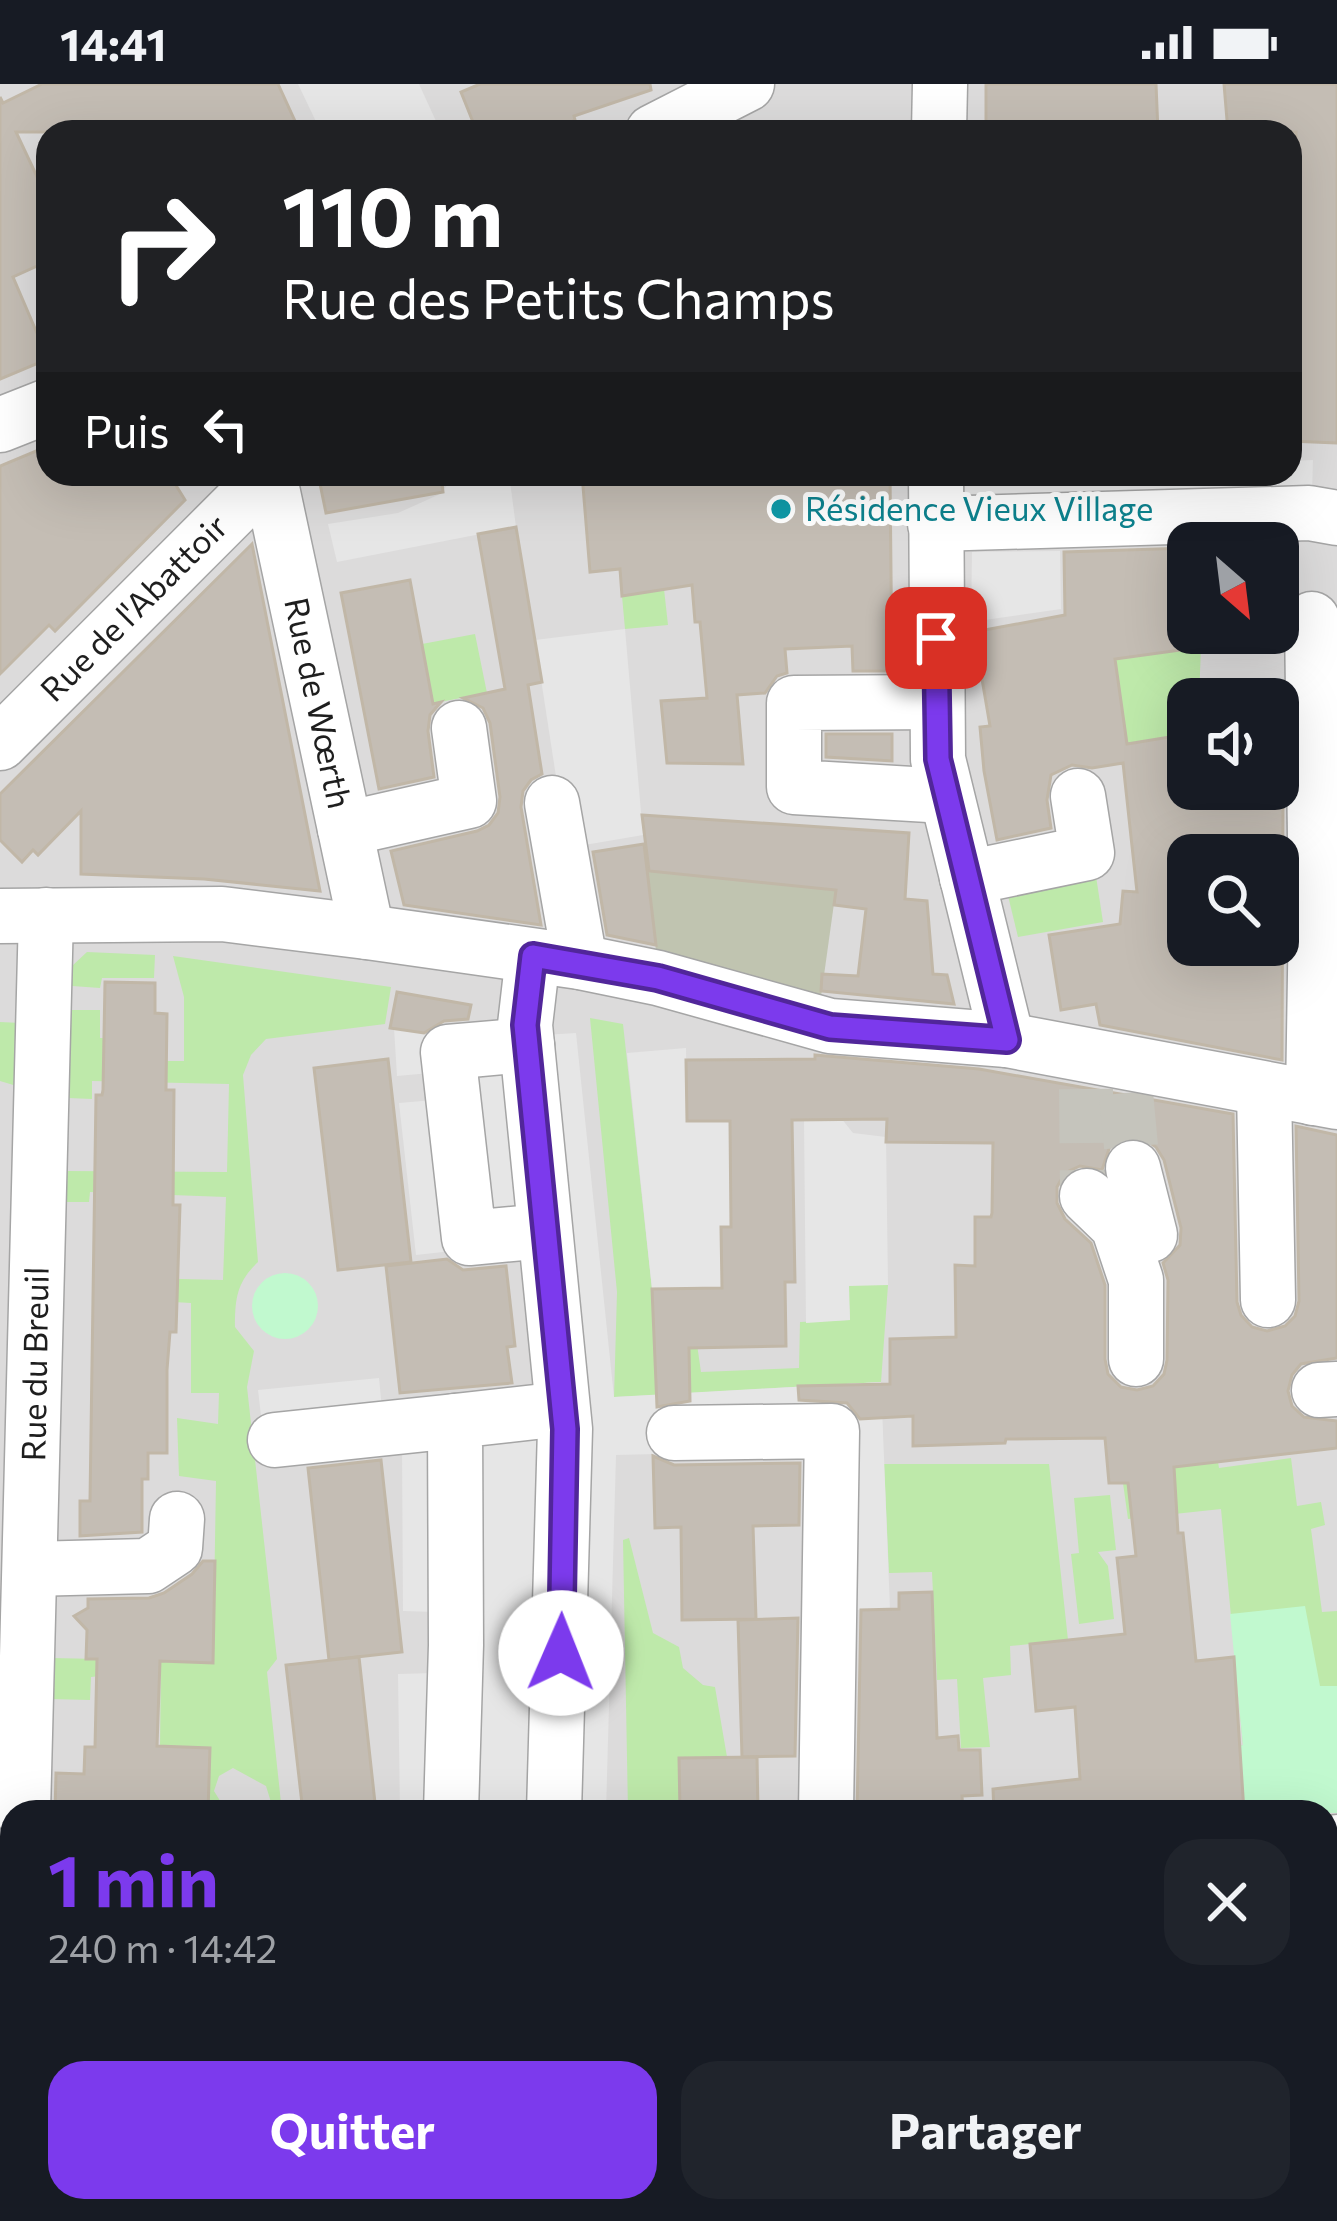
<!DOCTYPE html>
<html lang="fr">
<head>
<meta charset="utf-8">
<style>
	:root { --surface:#171b24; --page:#20242c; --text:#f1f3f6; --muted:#9ea1a6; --accent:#7c3aed }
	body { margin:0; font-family:Commissioner,sans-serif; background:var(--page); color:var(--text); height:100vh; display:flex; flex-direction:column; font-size:45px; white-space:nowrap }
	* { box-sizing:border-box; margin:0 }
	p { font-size:39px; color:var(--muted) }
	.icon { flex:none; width:66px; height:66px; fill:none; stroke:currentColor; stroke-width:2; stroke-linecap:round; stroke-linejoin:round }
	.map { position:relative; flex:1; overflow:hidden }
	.drawer { position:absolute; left:0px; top:1716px; width:1338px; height:423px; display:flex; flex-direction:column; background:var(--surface); border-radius:36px 36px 0 0; box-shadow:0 12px 48px #0002 }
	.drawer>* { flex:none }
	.guide { position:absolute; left:36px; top:36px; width:1266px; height:366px; border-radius:36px; box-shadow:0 12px 48px #0002; background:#202124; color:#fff; overflow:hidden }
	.needle { width:78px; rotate:152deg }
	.tools { position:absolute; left:1167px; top:438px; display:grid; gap:24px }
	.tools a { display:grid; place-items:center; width:132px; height:132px; border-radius:24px; background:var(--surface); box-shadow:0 12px 48px #0002; font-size:60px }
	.pin { position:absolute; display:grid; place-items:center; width:102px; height:102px; color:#fff; margin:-51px; border-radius:24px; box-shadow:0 6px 18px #0006 }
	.me { position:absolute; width:132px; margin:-66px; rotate:1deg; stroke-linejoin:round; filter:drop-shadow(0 0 9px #0008) }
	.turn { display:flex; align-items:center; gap:42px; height:252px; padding:0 48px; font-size:54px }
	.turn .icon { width:156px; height:156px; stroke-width:2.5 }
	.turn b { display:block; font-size:84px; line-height:102px }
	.then { display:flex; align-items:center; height:114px; padding:0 48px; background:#0003; gap:24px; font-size:45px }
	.round { display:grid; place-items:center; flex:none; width:126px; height:126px; border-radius:36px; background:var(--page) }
	.overview { display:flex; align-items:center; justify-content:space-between; height:204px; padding:0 48px }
	h1 { font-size:72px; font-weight:700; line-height:90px; color:var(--accent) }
	.cta { display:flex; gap:24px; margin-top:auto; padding:24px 48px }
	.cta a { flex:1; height:138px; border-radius:36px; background:var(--accent); color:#fff; font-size:48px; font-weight:700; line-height:138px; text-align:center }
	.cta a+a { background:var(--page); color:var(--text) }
	.status { display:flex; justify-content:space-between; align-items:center; height:84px; padding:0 60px; background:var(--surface); direction:ltr }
	.status svg { height:33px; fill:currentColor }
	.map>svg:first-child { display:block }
	.residential { fill:#dcdbdb; fill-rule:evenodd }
	.construction { fill:#c0c4b0 }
	.grass { fill:#bee9aa }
	.park { fill:#c1f9cf }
	.parking { fill:#e6e6e6 }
	.building { fill:#c4bdb4; stroke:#c1b7a7; stroke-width:3; fill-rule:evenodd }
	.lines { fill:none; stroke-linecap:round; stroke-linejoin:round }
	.minor-tunnel { stroke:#c5c4bc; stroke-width:54; stroke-dasharray:54 27; stroke-linecap:butt }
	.minor-casing { stroke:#a5a5a5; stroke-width:57 }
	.minor { stroke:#fff; stroke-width:54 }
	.route-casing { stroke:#51269a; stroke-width:30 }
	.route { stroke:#7c3aed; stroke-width:21 }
	.culture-dot { fill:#0f9aa8; stroke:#fff; stroke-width:4.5 }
	.labels { text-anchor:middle; stroke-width:10; stroke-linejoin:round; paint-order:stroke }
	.culture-label { font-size:33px; fill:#0d838f; stroke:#fff; text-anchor:start }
	.street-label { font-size:33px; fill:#1e1e1e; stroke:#fff }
</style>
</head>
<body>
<div class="status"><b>14:41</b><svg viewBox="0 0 49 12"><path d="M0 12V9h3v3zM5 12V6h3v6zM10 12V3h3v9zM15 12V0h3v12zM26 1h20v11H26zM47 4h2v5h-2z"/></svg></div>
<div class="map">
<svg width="1337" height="2137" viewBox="0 0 1337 2137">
	<rect width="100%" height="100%" fill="#efede4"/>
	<path class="residential" d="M0,0H1337V2137H0ZM48,48H1290V390H48ZM1188,459H1278V549H1188ZM1188,615H1278V705H1188ZM1188,771H1278V861H1188ZM12,1728H1326V2127H12Z"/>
	<path class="construction" d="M647,787L836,805L820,920L656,867Z"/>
	<g class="grass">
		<path d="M664,505L668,541L625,545L622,512Z"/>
		<path d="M475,550L487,609L398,626L423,573L422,560Z"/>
		<path d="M1201,563L1199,615H1188V650L1127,660L1114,575Z"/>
		<path d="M1094,779L1103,838L1018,853L1003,791Z"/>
		<path d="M87,868L155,871L154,894H102L100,904L72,902V882Z"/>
		<path d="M173,872L391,903L385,940L266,955L251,971L243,991L258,1178C237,1198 235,1214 235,1243L254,1267L247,1303L277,1575L267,1588L282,1728H274L266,1702L233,1684L219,1692L214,1707L227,1728H208L210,1664L160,1662L161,1576L213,1578L216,1397L179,1392L177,1334L218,1340L219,1309H191V1219L139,1216L140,1194L223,1196L226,1113L90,1108L89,1118H65L66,1087L227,1088L229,1000L92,997V1015L68,1014L71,926H100V954L152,955L153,977H184V913Z"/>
		<path d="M590,934L623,940L652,1205L656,1311L614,1313L617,1208Z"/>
		<path d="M0,938L21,939L20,1003L0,997Z"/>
		<path d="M848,1201H888L881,1298L690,1309L689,1205L701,1288L799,1284L800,1238L850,1236Z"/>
		<path d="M1291,1374L1297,1422L1321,1418L1325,1441L1311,1445L1322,1528L1337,1527V1611L1252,1665L1237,1663L1243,1661L1221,1425L1128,1435L1123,1399L1174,1379L1218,1378L1219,1384Z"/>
		<path d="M884,1380H1049L1068,1556L1010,1562L1011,1591L983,1594L990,1663L961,1664L957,1595L937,1596L932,1488L889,1489Z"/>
		<path d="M1110,1411L1116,1466L1098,1468L1108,1482L1114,1535L1079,1540L1071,1470L1079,1469L1074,1414Z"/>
		<path d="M629,1454L653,1549L679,1563L683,1584L703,1601L715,1603L727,1673L679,1675L680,1728H628L623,1456Z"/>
		<path d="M51,1574L100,1575V1592L91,1593L90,1616L49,1615Z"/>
	</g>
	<g class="park">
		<circle cx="285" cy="1222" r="33"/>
		<path d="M1305,1522L1320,1602H1337V1729L1244,1728L1237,1663L1243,1661L1230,1530Z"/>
	</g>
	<g class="parking">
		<path d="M298,0H419L441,48H321Z"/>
		<path d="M1313,376L1311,442L965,450V390H1290V377Z"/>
		<path d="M458,390H509L516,443L337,478L328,440L398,429L438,411Z"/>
		<path d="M1060,467L1061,525L971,538L972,468Z"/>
		<path d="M625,545L643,751L567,764L535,556Z"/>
		<path d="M394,944L464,956L576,949L614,1313L881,1298L890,1525L855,1526L816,1366L616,1371L606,1728H400L398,1590L434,1589L435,1528L403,1527L402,1361L266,1374L258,1306L379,1294L382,1325L539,1308L522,1168L452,1167L416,1171L399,1019L434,1016L430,989L397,992Z"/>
		<path d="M686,964L687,1037H730L731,1143H722V1203L652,1205L627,969Z"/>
		<path d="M841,1034L853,1049L886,1053L888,1201L849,1202L850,1236L806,1239L804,1036Z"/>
	</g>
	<g class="building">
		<path d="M42,0H278L300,48H16L48,116V177L13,193L48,275L0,295V13L3,19Z"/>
		<path d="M480,0H650L651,6L574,32L575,36L549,48H477L461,8Z"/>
		<path d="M986,0H1156L1158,48H986Z"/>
		<path d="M1224,0H1337V359L1290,357L1296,48H1228Z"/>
		<path d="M48,362V390H169L185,416L55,547L49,541L0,590V382Z"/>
		<path d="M318,390H441L443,408L326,429Z"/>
		<path d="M582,390H890L892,587H853L852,562L785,565L787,589L777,592L765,609L737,611L743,680L667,679L661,617L707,614L700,538H695L692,501L622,512L620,485L590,488Z"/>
		<path d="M516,443L542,598L528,601L542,690L531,696L523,707L521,723L541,841L404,821L391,767L477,747L489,741L498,729L500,713L490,639L483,624L463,614L505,605L478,450Z"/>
		<path d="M252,460L320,807L204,795L81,790V727L38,771L33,766L22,778L0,756V710Z"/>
		<path d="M1188,464V565L1115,575L1127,660L1188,650V705H1227L1278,715V711L1283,712L1282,976L1100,941L1096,920L1061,926L1049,851L1120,840L1123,807L1137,808L1123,679L1092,684L1072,681L1051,691L1047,716L1051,744L997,756L984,687L980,643L990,642L974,548L1065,531L1064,468ZM1181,771H1278V861H1172Z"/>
		<path d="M410,496L433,620L441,618L430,631L428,647L434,693L379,705L341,509Z"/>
		<path d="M826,650H892V677L826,673Z"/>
		<path d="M642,731L909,749L905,815L927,817L933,890L947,891L954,920L821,907L822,890L858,892L866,825L834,821L836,806L649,787Z"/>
		<path d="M644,760L656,861L607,851L593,768Z"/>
		<path d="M105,898L155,899V929L167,930L166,1006H174L173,1121H180L176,1248H170L167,1286V1369H148V1395H142V1448L80,1452V1417H90L96,1011H102L103,1006Z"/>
		<path d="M397,908L471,921L468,935L444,937L424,949L390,944Z"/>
		<path d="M815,971L979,985L1233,1030L1237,1218L1241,1231L1252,1243L1267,1247L1285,1242L1295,1232L1299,1217L1296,1042L1337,1051V1274L1301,1280L1292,1291L1288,1307L1292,1322L1304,1333L1337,1337V1364L1174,1383L1178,1449H1183L1196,1577L1234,1573L1244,1728H994L993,1705L1080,1695L1075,1623L1036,1627L1030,1560L1125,1550L1117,1474L1136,1472L1128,1399H1109L1105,1354L1006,1355L1005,1359L913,1362V1332L860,1335L847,1319L799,1316L798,1302L890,1300V1255L956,1253L955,1181L975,1182V1133H991L992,1129L993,1059L886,1058L887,1035L792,1036L795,1198H785L786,1262L689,1264L690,1317L657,1323L652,1205L722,1204L721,1143H731L730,1037H687L686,976L815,975ZM1124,1054H1143L1156,1063L1164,1076L1181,1144L1180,1161L1163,1179L1168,1196L1167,1276L1164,1290L1153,1302L1137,1306L1121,1303L1108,1290L1105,1275V1201L1091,1159L1065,1135L1057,1119V1103L1065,1089L1080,1082L1102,1086L1110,1062Z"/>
		<path d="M388,975L411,1178L338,1186L314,984Z"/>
		<path d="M447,1175L463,1186L506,1182L515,1262L507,1263L512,1299L400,1309L386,1182Z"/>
		<path d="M653,1372L674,1381L800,1379L799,1441L753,1442L756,1535L682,1536L681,1443L655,1444Z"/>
		<path d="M381,1376L402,1568L329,1576L308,1384Z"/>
		<path d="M203,1477H215L213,1579L160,1577L157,1662L210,1664L208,1728H55L56,1689L84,1690L85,1663H95L97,1575H86L87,1546L74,1532L88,1524V1515L149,1514L164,1509L192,1490Z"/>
		<path d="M932,1508L937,1654L958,1652L959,1666H980L982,1711L962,1712L963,1728H857L861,1526L899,1525V1509Z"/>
		<path d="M798,1534L795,1672L742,1673L738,1536Z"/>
		<path d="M359,1573L376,1728H303L286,1581Z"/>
		<path d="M757,1673L758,1728H680L679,1674Z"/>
	</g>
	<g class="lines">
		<g class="minor-tunnel">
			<path d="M1086,1005L1087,1112"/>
			<path d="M1126,1009L1133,1084"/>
		</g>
		<defs>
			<g id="minor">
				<path d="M653,48L747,0"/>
				<path d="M939,48L940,0"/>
				<path d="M0,341L48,322"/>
				<path d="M269,390L367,848"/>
				<path d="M936,390L938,675L1007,956"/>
				<path d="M935,440L1309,429L1337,434"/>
				<path d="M1312,535L1316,828L1313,1014"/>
				<path d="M937,618L794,619V703L946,712"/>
				<path d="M0,659L269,390"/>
				<path d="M552,719L580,878"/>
				<path d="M345,745L469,717L459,644"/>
				<path d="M967,794L1087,769L1078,712"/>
				<path d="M0,832L222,830L367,848L580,878L658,894L830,942L1007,956L1337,1018"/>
				<path d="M533,872L525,941L565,1345L554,1728"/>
				<path d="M527,961L448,968L469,1154L544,1147"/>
				<path d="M1264,1005L1268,1216"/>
				<path d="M1133,1084L1150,1151"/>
				<path d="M1087,1112L1118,1142L1136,1196V1275"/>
				<path d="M1319,1306L1337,1305"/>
				<path d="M674,1349L832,1347L826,1728"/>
				<path d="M275,1356L455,1337"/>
				<path d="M30,1485L148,1482L175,1464L177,1435"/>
				<path d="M23,1728L46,831"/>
				<path d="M451,1728L456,1561L455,1337L562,1325"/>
				<path d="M1326,1760L1337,1758"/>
				<path d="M0,1982L12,1980"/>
				<path d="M219,2127L220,2137"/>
				<path d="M559,2127L560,2137"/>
				<path d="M869,2127L870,2137"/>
				<path d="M1103,2127V2137"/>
				<path d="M1290,2127L1291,2137"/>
			</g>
		</defs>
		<use href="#minor" class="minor-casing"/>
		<use href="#minor" class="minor"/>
	</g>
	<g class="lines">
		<defs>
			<path id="route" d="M561,1569L565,1345L525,941L533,872L658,894L830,943L1007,956L938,675L936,554"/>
		</defs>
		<use href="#route" class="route-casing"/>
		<use href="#route" class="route"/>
	</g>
	<circle class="culture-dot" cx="781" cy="425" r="12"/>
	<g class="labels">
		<g class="culture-label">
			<text x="805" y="437">Résidence Vieux Village</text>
		</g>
		<g class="street-label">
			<text transform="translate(134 524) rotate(-45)" y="12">Rue de l'Abattoir</text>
			<text transform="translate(318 619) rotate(78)" y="12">Rue de Wœrth</text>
			<text transform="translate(35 1280) rotate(-89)" y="12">Rue du Breuil</text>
		</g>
	</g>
</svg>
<div class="tools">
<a><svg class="needle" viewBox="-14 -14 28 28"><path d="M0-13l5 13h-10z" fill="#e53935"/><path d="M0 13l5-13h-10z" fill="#9ea1a6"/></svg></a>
<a><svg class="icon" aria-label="sound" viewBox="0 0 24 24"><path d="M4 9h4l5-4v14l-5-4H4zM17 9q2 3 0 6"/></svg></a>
<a><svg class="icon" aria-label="search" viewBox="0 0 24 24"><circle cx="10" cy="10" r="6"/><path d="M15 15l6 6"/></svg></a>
</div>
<div class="pin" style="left:936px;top:554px;background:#d93025"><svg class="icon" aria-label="arrive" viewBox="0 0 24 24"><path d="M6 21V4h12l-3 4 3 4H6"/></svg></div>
<svg class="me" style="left:561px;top:1569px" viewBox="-20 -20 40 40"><circle r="19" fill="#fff"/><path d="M0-13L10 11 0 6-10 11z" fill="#7c3aed"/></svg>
<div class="guide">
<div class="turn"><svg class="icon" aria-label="right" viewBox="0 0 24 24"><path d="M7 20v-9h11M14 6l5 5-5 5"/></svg><div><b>110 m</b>Rue des Petits Champs</div></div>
<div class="then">Puis<svg class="icon" aria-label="left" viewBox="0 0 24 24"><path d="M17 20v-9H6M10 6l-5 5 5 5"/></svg></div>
</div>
<section class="drawer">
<div class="overview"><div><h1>1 min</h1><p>240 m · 14:42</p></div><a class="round"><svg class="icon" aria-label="close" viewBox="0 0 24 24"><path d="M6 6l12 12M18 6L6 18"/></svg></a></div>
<div class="cta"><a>Quitter</a><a>Partager</a></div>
</section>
</div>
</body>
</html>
